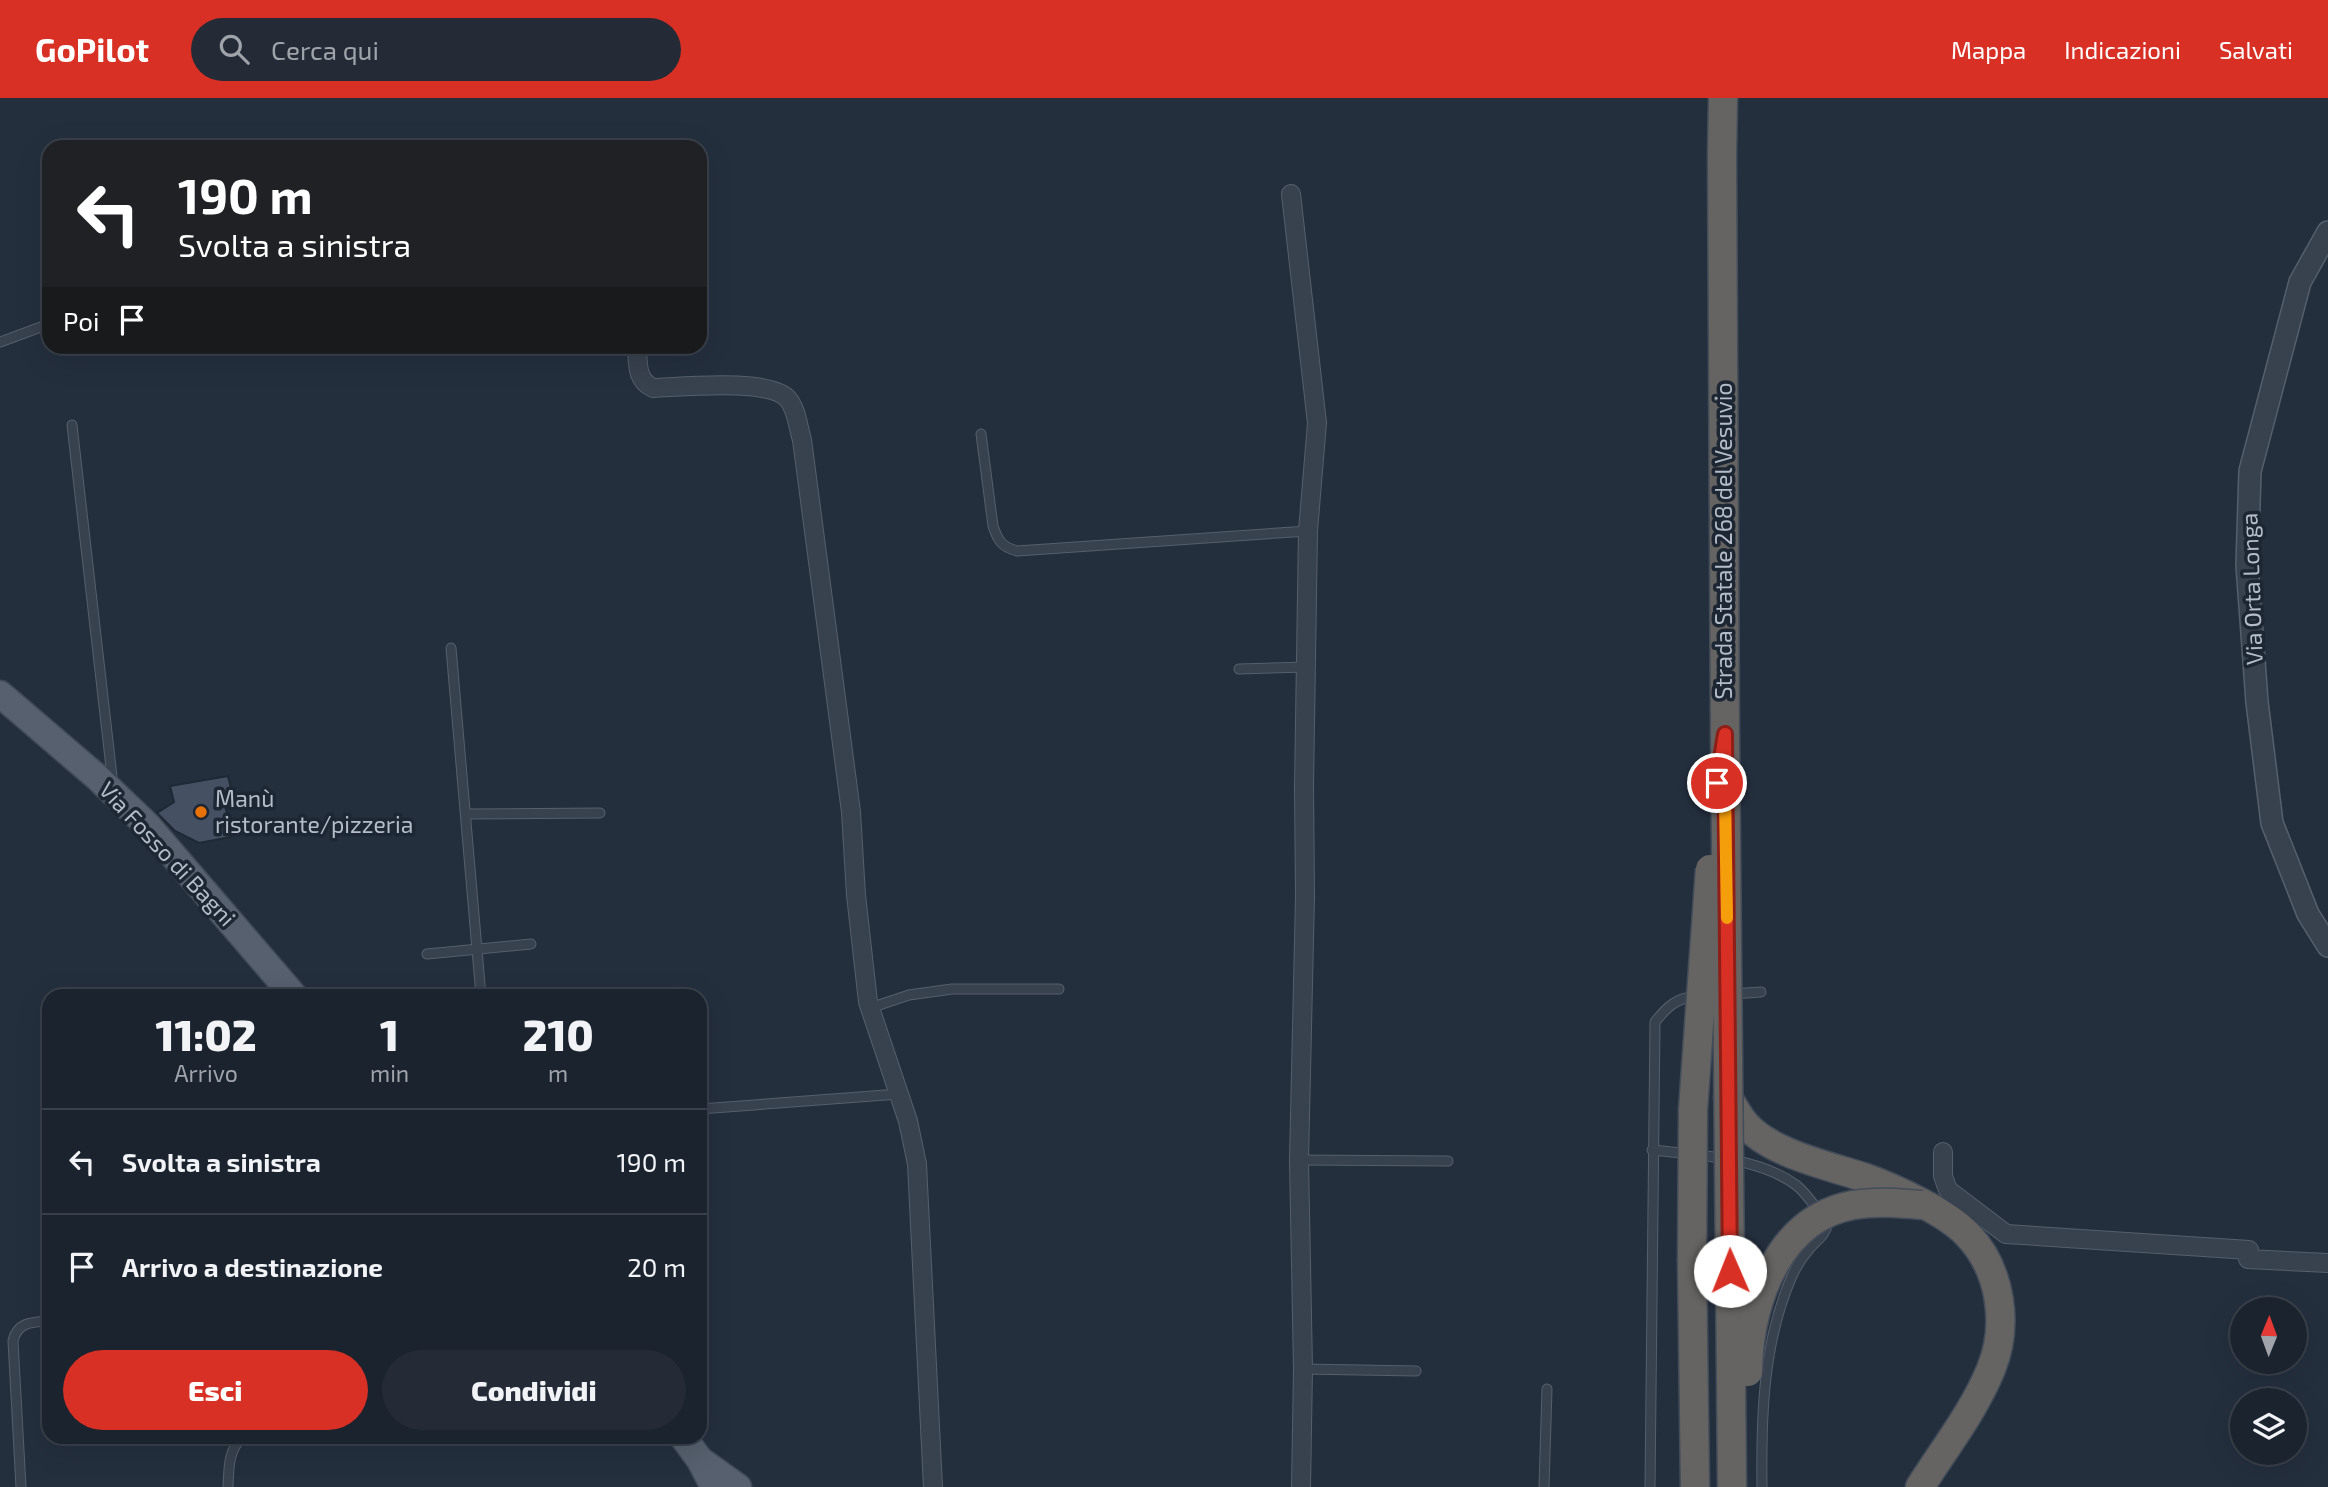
<!DOCTYPE html>
<html lang="it">
<head>
<meta charset="utf-8">
<style>
	:root { --surface:#1b232e; --page:#242b36; --text:#f1f3f6; --muted:#a0a4aa; --line:#39404a; --accent:#d93025 }
	body { margin:0; font-family:"Exo 2",sans-serif; background:var(--page); color:var(--text); height:100vh; display:flex; flex-direction:column; font-size:26px; white-space:nowrap }
	* { box-sizing:border-box; margin:0 }
	p { font-size:23px; color:var(--muted) }
	.icon { flex:none; width:38px; height:38px; fill:none; stroke:currentColor; stroke-width:2; stroke-linecap:round; stroke-linejoin:round }
	.map { position:relative; flex:1; overflow:hidden }
	.drawer { position:absolute; left:42px; top:891px; width:665px; height:455px; display:flex; flex-direction:column; background:var(--surface); border-radius:21px; box-shadow:0 7px 28px #0002,0 0 0 2px var(--line) }
	.drawer>* { flex:none }
	.top-card { position:absolute; left:42px; top:42px; width:665px; height:214px; border-radius:21px; box-shadow:0 7px 28px #0002,0 0 0 2px var(--line); background:#202124; color:#fff; overflow:hidden }
	.needle { width:46px; rotate:1deg }
	.controls { position:absolute; left:2230px; top:1199px; display:grid; gap:14px }
	.controls a { display:grid; place-items:center; width:77px; height:77px; border-radius:50%; background:var(--surface); box-shadow:0 7px 28px #0002,0 0 0 2px var(--line); font-size:35px }
	.pin { position:absolute; display:grid; place-items:center; width:60px; height:60px; color:#fff; margin:-30px; border:4px solid #fff; border-radius:50%; box-shadow:0 2px 7px #0007 }
	.me { position:absolute; width:77px; margin:-38px; rotate:359deg; stroke-linejoin:round; filter:drop-shadow(0 0 5px #0008) }
	.turn { display:flex; align-items:center; gap:24px; height:147px; padding:0 21px; font-size:32px }
	.turn .icon { width:91px; height:91px; stroke-width:2.5 }
	.turn b { display:block; font-size:49px; line-height:60px }
	.then { display:flex; align-items:center; height:66px; padding:0 21px; background:#0003; gap:14px; font-size:26px }
	.eta { display:flex; justify-content:space-evenly; align-items:center; height:119px; text-align:center }
	.eta b { font-size:42px; font-weight:800; line-height:49px }
	.action { display:flex; gap:14px; margin-top:auto; padding:14px 21px }
	.action a { flex:1; height:80px; border-radius:42px; background:var(--accent); color:#fff; font-size:28px; font-weight:800; line-height:80px; text-align:center }
	.action a+a { background:var(--page); color:var(--text) }
	ul { padding:0; list-style:none }
	li { display:flex; align-items:center; gap:21px; height:105px; padding:0 21px; border-top:2px solid var(--line) }
	li div { flex:1 }
	li b { display:block; font-size:26px }
	li em { font-style:normal }
	header { display:flex; align-items:center; gap:42px; box-sizing:border-box; height:98px; padding:0 35px; background:var(--accent); color:#fff }
	header strong { font-size:33px }
	nav { display:flex; gap:38px; margin-inline-start:auto; font-size:24px }
	.search { width:490px; height:63px; background:var(--page); display:flex; align-items:center; gap:18px; box-sizing:border-box; padding:0 24px; border-radius:38px; color:var(--muted); font-size:26px }
	.map>svg:first-child { display:block }
	.building { fill:#455162; stroke:#1f2835; stroke-width:2 }
	.lines { fill:none; stroke-linecap:round; stroke-linejoin:round }
	.service-casing { stroke:#565f6c; stroke-width:11 }
	.minor-casing { stroke:#565f6c; stroke-width:20 }
	.tertiary-casing { stroke:#565f6c; stroke-width:24 }
	.primary-casing { stroke:#414a57; stroke-width:29 }
	.trunk-casing { stroke:#434c59; stroke-width:31 }
	.service { stroke:#38414e; stroke-width:9 }
	.minor { stroke:#38414e; stroke-width:18 }
	.tertiary { stroke:#38414e; stroke-width:21 }
	.primary { stroke:#56606e; stroke-width:26 }
	.trunk { stroke:#656462; stroke-width:28 }
	.trunk-bridge-casing { stroke:#434c59; stroke-width:31; stroke-linecap:butt }
	.trunk-bridge { stroke:#656462; stroke-width:28 }
	.route-casing { stroke:#8d1f18; stroke-width:18 }
	.route { stroke:#d93025; stroke-width:12 }
	.slow { stroke:#f59e0b; stroke-width:12 }
	.food-dot { fill:#e8710a; stroke:#1d2633; stroke-width:2.5 }
	.labels { text-anchor:middle; stroke-width:7; stroke-linejoin:round; paint-order:stroke }
	.street-label { font-size:23px; fill:#b4bcc9; stroke:#1d2633 }
	.poi-label { font-size:23px; fill:#b4bcc9; stroke:#1d2633; text-anchor:start }
</style>
</head>
<body>
<header>
<strong>GoPilot</strong>
<div class="search"><svg class="icon" aria-label="search" viewBox="0 0 24 24"><circle cx="10" cy="10" r="6"/><path d="M15 15l6 6"/></svg>Cerca qui</div>
<nav><a>Mappa</a><a>Indicazioni</a><a>Salvati</a></nav>
</header>
<div class="map">
<svg width="2328" height="1389" viewBox="0 0 2328 1389">
	<rect width="100%" height="100%" fill="#242f3e"/>
	<path class="building" d="M228,678L233,698L224,700L231,739L199,745L175,733L157,715L174,704L170,688Z"/>
	<g class="lines">
		<defs>
			<g id="service">
				<path d="M0,244L49,226"/>
				<path d="M72,327L113,687"/>
				<path d="M981,336L993,428C998,443 1002,449 1017,453L1308,433"/>
				<path d="M451,550L481,898"/>
				<path d="M1239,571L1307,569"/>
				<path d="M467,716L600,715"/>
				<path d="M427,856L531,846"/>
				<path d="M1731,896L1761,894"/>
				<path d="M870,910L909,897L952,891H1059"/>
				<path d="M700,1011L899,996"/>
				<path d="M1652,1052C1698,1057 1758,1059 1796,1087C1808,1096 1818,1114 1828,1125C1825,1138 1818,1141 1810,1150C1803,1158 1796,1169 1792,1178C1763,1244 1761,1318 1762,1389"/>
				<path d="M1299,1062L1448,1063"/>
				<path d="M1303,1271L1416,1273"/>
				<path d="M21,1389L13,1243C17,1224 32,1224 49,1223"/>
				<path d="M228,1389C229,1369 228,1354 242,1339"/>
				<path d="M1544,1389L1547,1291"/>
				<path d="M1650,1389L1655,924C1667,909 1676,900 1696,898"/>
			</g>
			<g id="minor">
				<path d="M1291,96L1317,325L1308,433L1304,689L1305,798L1299,1062L1303,1271L1301,1389"/>
				<path d="M637,248C638,266 636,282 653,290C682,289 770,280 788,301C797,312 798,329 802,342L851,714L856,797L868,904L908,1023L917,1066L933,1389"/>
				<path d="M1943,1054V1078L1948,1092L2006,1136L2249,1152L2248,1161L2328,1165"/>
			</g>
			<path id="tertiary" d="M2328,134L2300,184L2250,373L2247,467L2257,604L2272,725L2308,816L2328,848"/>
			<g id="primary">
				<path d="M0,596L98,680L148,728L294,898"/>
				<path d="M683,1339L700,1362L714,1389"/>
				<path d="M703,1364L738,1389"/>
			</g>
			<g id="trunk">
				<path d="M1723,0L1722,57L1725,636"/>
				<path d="M1728,1000C1734,1009 1739,1019 1746,1027C1772,1056 1830,1068 1866,1080C1894,1090 1948,1115 1968,1137C2001,1172 2009,1227 1991,1271C1974,1313 1944,1351 1920,1389"/>
				<path d="M1692,1164L1695,1389"/>
			</g>
		</defs>
		<use href="#service" class="service-casing"/>
		<use href="#minor" class="minor-casing"/>
		<use href="#tertiary" class="tertiary-casing"/>
		<use href="#primary" class="primary-casing"/>
		<use href="#trunk" class="trunk-casing"/>
		<use href="#service" class="service"/>
		<use href="#minor" class="minor"/>
		<use href="#tertiary" class="tertiary"/>
		<use href="#primary" class="primary"/>
		<use href="#trunk" class="trunk"/>
		<defs>
			<g id="trunk-bridge">
				<path d="M1725,636L1732,1389"/>
				<path d="M1692,1164L1693,1012L1710,771"/>
				<path d="M1748,1274C1749,1206 1777,1121 1853,1107C1876,1103 1899,1105 1922,1107"/>
			</g>
		</defs>
		<use href="#trunk-bridge" class="trunk-bridge-casing"/>
		<use href="#trunk-bridge" class="trunk-bridge"/>
	</g>
	<g class="lines">
		<defs>
			<path id="route" d="M1717,685L1725,636L1730,1173"/>
		</defs>
		<use href="#route" class="route-casing"/>
		<use href="#route" class="route"/>
		<path class="slow" d="M1725,702L1727,820"/>
	</g>
	<circle class="food-dot" cx="201" cy="714" r="7"/>
	<g class="labels">
		<g class="street-label">
			<text transform="translate(1724 443) rotate(-90)" y="8">Strada Statale 268 del Vesuvio</text>
			<text transform="translate(2252 491) rotate(-92)" y="8">Via Orta Longa</text>
			<text transform="translate(167 756) rotate(47)" y="8">Via Fosso di Bagni</text>
		</g>
		<g class="poi-label">
			<text x="215" y="709">Manù<tspan x="215" dy="26">ristorante/pizzeria</tspan></text>
		</g>
	</g>
</svg>
<div class="controls">
<a><svg class="needle" viewBox="-14 -14 28 28"><path d="M0-13l5 13h-10z" fill="#e53935"/><path d="M0 13l5-13h-10z" fill="#a0a4aa"/></svg></a>
<a><svg class="icon" aria-label="layers" viewBox="0 0 24 24"><path d="M12 4l9 5-9 5-9-5zM3 14l9 5 9-5"/></svg></a>
</div>
<div class="pin" style="left:1717px;top:685px;background:#d93025"><svg class="icon" aria-label="arrive" viewBox="0 0 24 24"><path d="M6 21V4h12l-3 4 3 4H6"/></svg></div>
<svg class="me" style="left:1730px;top:1173px" viewBox="-20 -20 40 40"><circle r="19" fill="#fff"/><path d="M0-13L10 11 0 6-10 11z" fill="#d93025"/></svg>
<div class="top-card">
<div class="turn"><svg class="icon" aria-label="left" viewBox="0 0 24 24"><path d="M17 20v-9H6M10 6l-5 5 5 5"/></svg><div><b>190 m</b>Svolta a sinistra</div></div>
<div class="then">Poi<svg class="icon" aria-label="arrive" viewBox="0 0 24 24"><path d="M6 21V4h12l-3 4 3 4H6"/></svg></div>
</div>
<section class="drawer">
<div class="eta">
<div><b>11:02</b><p>Arrivo</p></div>
<div><b>1</b><p>min</p></div>
<div><b>210</b><p>m</p></div>
</div>
<ul>
<li><svg class="icon" aria-label="left" viewBox="0 0 24 24"><path d="M17 20v-9H6M10 6l-5 5 5 5"/></svg><div><b>Svolta a sinistra</b></div><em>190 m</em></li>
<li><svg class="icon" aria-label="arrive" viewBox="0 0 24 24"><path d="M6 21V4h12l-3 4 3 4H6"/></svg><div><b>Arrivo a destinazione</b></div><em>20 m</em></li>
</ul>
<div class="action"><a>Esci</a><a>Condividi</a></div>
</section>
</div>
</body>
</html>
